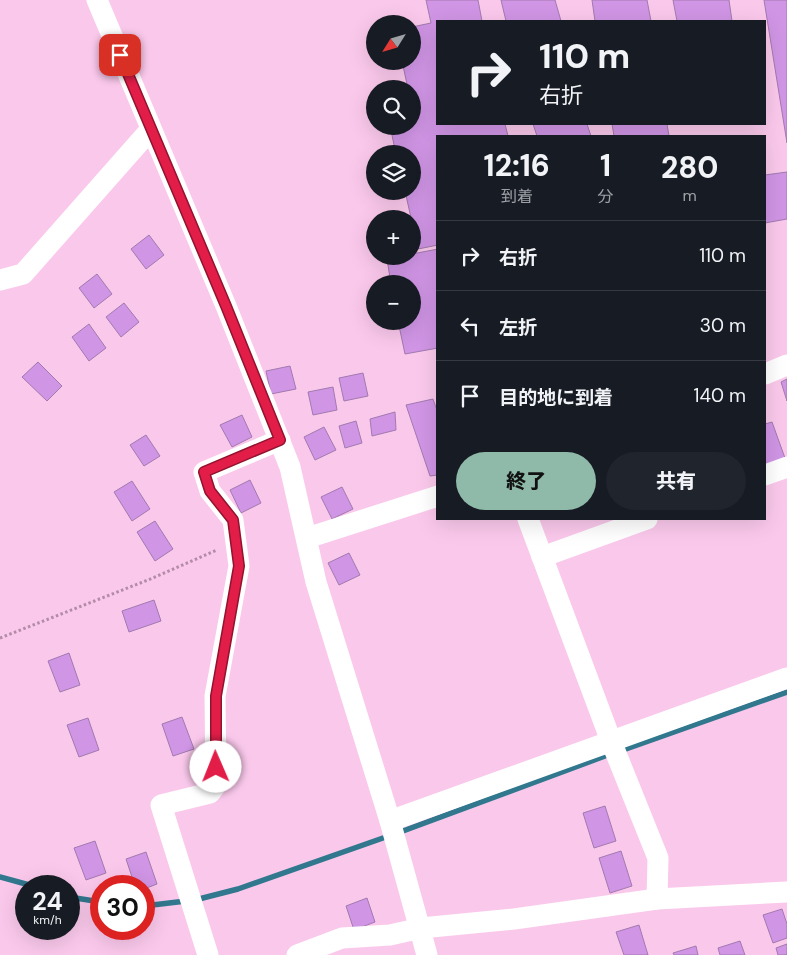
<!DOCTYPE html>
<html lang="ja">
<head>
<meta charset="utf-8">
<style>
	:root { --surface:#171b24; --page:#20242c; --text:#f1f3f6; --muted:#9ea1a6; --line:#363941; --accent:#8fb9a8 }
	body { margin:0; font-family:"DM Sans","Noto Sans JP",sans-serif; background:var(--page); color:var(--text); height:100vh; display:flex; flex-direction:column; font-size:19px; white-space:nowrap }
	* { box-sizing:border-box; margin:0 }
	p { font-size:16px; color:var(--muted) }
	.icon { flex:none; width:28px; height:28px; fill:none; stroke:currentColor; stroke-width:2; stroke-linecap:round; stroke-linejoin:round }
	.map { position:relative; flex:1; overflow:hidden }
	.side { position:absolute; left:436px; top:135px; width:330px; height:385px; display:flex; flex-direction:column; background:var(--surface); border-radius:0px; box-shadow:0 5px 20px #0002 }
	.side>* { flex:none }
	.hud { position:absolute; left:436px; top:20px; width:330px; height:105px; border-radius:0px; box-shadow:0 5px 20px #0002; background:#171b24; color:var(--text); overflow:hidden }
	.needle { width:32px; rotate:233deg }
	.controls { position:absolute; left:366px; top:15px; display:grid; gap:10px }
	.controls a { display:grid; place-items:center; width:55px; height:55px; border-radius:50%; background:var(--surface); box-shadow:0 5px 20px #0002; font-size:25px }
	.speed { position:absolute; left:15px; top:875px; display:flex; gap:10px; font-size:25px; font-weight:700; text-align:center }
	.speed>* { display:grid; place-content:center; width:65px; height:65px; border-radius:50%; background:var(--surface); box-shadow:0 5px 20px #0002; line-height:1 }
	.speed small { font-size:12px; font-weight:400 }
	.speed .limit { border:8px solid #d22; background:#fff; color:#111 }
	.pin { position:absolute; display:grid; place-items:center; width:42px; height:42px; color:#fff; margin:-21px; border-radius:10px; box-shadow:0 2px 8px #0006 }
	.me { position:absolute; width:55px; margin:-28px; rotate:359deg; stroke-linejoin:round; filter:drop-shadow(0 0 4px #0008) }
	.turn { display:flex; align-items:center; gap:18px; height:105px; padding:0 20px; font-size:22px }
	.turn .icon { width:65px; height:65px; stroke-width:2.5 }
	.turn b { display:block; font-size:35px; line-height:42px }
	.eta { display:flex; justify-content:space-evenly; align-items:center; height:85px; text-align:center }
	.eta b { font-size:30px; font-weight:800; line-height:35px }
	.action { display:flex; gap:10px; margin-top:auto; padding:10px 20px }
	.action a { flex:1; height:58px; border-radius:30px; background:var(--accent); color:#111; font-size:20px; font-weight:800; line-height:58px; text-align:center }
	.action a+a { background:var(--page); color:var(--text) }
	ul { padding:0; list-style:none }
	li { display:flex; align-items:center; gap:15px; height:70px; padding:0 20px; border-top:1px solid var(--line) }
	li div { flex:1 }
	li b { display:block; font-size:19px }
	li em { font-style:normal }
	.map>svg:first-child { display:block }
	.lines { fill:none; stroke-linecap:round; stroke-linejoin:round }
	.stream { stroke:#31778e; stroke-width:5.5 }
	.building { fill:#d095e5; stroke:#a27aaf }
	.path { stroke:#b38ba7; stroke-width:3; stroke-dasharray:2.5 2.5; stroke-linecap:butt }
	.minor { stroke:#fff; stroke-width:21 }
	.route-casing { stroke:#92132f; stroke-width:12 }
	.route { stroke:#e11d48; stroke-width:9 }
</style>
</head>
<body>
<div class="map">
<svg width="787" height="955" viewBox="0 0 787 955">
	<rect width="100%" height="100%" fill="#fac8eb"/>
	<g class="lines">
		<g class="stream">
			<path d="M626,749L787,692"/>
			<path d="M403,831L605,756"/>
			<path d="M0,877L33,886"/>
			<path d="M69,897L101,902"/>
			<path d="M195,900L238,889L383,838"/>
			<path d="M144,906L186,901"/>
		</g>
	</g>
	<g class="building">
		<path d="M426,0H478L482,21H438V124H505L508,136H438V245L418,249L405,191H412V154H396L390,126H412V119H414L412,89H408L402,61H412V27L431,23Z"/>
		<path d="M501,0H555L561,21H506Z"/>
		<path d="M592,0H647L651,21H595Z"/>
		<path d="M673,0H729L732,21H677Z"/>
		<path d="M764,0H787V143Z"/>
		<path d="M533,124H587L591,136H537Z"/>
		<path d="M612,124H667L669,136H614Z"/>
		<path d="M787,172V219L765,223V175Z"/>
		<path d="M149,235L164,255L146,269L131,249Z"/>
		<path d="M438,249V348L405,354L398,321H412V284H391L387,259L412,256V254Z"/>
		<path d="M97,274L112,294L94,308L79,288Z"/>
		<path d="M124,303L139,322L121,337L106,317Z"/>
		<path d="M89,324L106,348L89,361L72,337Z"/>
		<path d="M38,362L62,386L47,401L22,377Z"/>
		<path d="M290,366L296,389L271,394L266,371Z"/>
		<path d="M363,373L368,396L344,401L339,378Z"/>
		<path d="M787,379V401L781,382Z"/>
		<path d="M333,387L337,410L313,415L308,392Z"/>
		<path d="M433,399L438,413V475L430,476L406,405Z"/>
		<path d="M395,412L396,430L372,436L370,419Z"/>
		<path d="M242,415L252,437L232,447L220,425Z"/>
		<path d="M356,421L362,443L345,448L339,426Z"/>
		<path d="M772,422L785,458L765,465V424Z"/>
		<path d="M324,427L336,450L315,460L304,437Z"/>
		<path d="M146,435L160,456L144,466L130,445Z"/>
		<path d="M250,480L261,503L241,513L230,490Z"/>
		<path d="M132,481L150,509L132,521L114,492Z"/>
		<path d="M342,487L353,509L332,519L321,497Z"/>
		<path d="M155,521L173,549L155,561L137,532Z"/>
		<path d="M349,553L360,575L339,585L328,563Z"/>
		<path d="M154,600L161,621L129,632L122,611Z"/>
		<path d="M69,653L80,685L60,692L48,661Z"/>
		<path d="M182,717L194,749L173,756L162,724Z"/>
		<path d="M88,718L99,750L79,757L67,725Z"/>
		<path d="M605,806L616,841L594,848L583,813Z"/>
		<path d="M95,841L106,873L86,880L74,848Z"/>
		<path d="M621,851L632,886L610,893L599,858Z"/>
		<path d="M146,852L157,884L144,889V886H135L126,859Z"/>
		<path d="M367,898L375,922L354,930L346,906Z"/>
		<path d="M782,909L787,924V938L773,943L763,915Z"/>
		<path d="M639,925L648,955H624L616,932Z"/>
		<path d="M740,941L745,955H720L718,948Z"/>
		<path d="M787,944V955H778L776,948Z"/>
		<path d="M696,946L698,955H674L673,953Z"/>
	</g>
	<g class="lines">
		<path class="path" d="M0,638L153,578L217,550"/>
		<g class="minor">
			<path d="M97,0L226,306L290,467L316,582L390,821L427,955"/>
			<path d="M0,280L23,274L151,129"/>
			<path d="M765,374L787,365"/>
			<path d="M765,475L787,467"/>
			<path d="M528,519L611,741L658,858L657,899"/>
			<path d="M307,538L438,496"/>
			<path d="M542,557L647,519"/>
			<path d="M390,821L787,678"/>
			<path d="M208,955L161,805L210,793L216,785L215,696L239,566L233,520L210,491L204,472L280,440"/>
			<path d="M297,955L342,938L390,935L421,928L514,919L657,899L787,892"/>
		</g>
	</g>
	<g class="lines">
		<defs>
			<path id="route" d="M120,55L226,306L280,440L204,472L210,491L233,520L239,566L216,696V767"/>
		</defs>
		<use href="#route" class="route-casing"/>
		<use href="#route" class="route"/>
	</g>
</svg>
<div class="controls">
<a><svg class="needle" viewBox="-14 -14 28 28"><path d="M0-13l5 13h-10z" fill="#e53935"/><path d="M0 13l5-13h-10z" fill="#9ea1a6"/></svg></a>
<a><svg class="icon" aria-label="search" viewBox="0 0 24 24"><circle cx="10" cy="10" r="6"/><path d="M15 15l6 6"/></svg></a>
<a><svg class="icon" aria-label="layers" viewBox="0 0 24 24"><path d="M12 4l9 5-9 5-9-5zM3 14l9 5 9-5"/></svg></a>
<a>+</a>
<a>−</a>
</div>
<div class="speed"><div>24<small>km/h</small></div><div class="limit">30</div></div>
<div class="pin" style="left:120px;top:55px;background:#d93025"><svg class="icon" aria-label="arrive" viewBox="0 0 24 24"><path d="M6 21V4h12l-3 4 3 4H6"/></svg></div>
<svg class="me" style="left:216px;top:767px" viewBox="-20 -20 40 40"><circle r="19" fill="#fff"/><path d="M0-13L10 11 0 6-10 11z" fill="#e11d48"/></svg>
<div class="hud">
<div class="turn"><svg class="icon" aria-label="right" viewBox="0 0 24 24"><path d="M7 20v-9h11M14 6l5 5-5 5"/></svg><div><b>110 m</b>右折</div></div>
</div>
<section class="side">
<div class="eta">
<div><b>12:16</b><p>到着</p></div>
<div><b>1</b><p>分</p></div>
<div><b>280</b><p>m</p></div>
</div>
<ul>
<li><svg class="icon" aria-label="right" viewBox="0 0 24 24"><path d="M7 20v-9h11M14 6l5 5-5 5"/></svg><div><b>右折</b></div><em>110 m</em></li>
<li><svg class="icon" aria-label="left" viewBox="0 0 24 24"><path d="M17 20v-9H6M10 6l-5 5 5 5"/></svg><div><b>左折</b></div><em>30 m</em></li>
<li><svg class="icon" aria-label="arrive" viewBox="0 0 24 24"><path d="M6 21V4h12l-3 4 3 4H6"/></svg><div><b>目的地に到着</b></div><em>140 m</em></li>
</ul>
<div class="action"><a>終了</a><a>共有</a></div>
</section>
</div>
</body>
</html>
